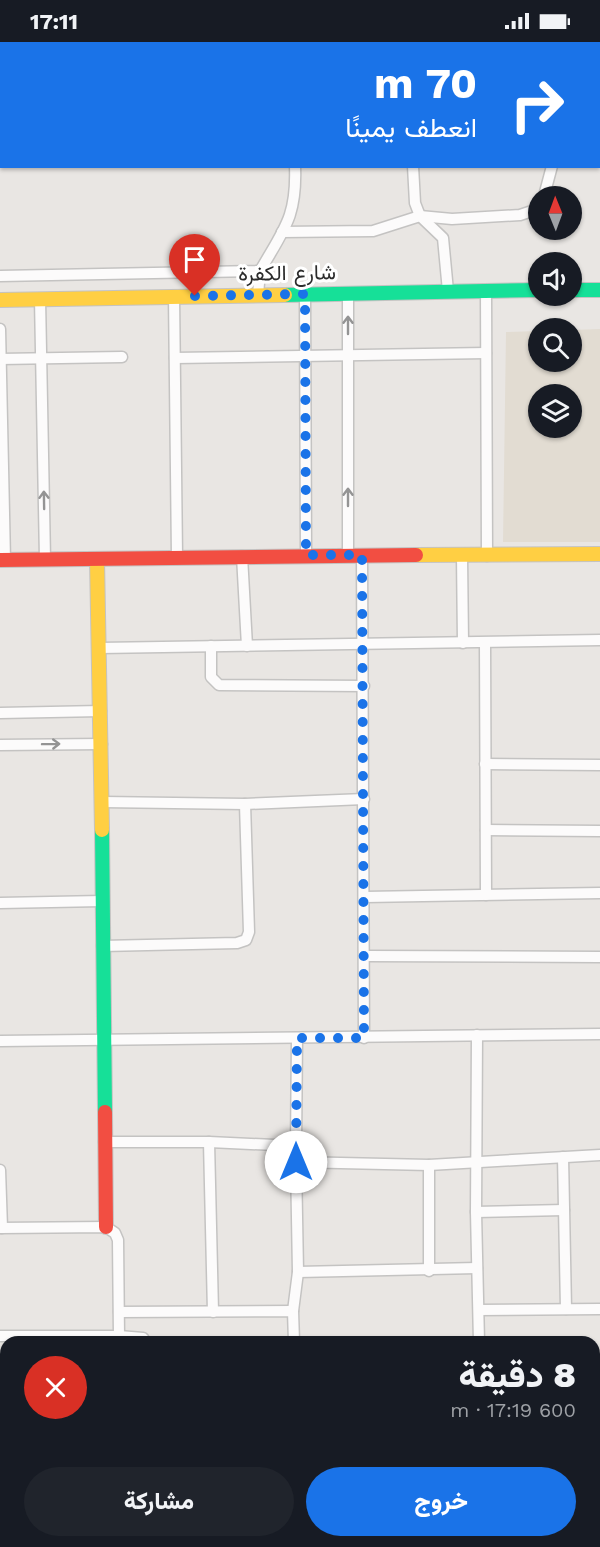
<!DOCTYPE html>
<html lang="ar">
<head>
<meta charset="utf-8">
<style>
	:root { --surface:#171b24; --page:#20242c; --text:#f1f3f6; --muted:#9ea1a6; --accent:#1a73e8 }
	body { margin:0; font-family:"Work Sans",Vazirmatn,sans-serif; background:var(--page); color:var(--text); direction:rtl; height:100vh; display:flex; flex-direction:column; font-size:22px; white-space:nowrap }
	* { box-sizing:border-box; margin:0 }
	p { font-size:20px; color:var(--muted) }
	.icon { flex:none; width:33px; height:33px; fill:none; stroke:currentColor; stroke-width:2; stroke-linecap:round; stroke-linejoin:round }
	.map { position:relative; flex:1; overflow:hidden; direction:ltr }
	.panel { position:absolute; left:0px; top:1294px; width:600px; height:212px; display:flex; flex-direction:column; background:var(--surface); border-radius:18px 18px 0 0; box-shadow:0 2px 4px #0004; direction:rtl }
	.panel>* { flex:none }
	.banner { position:absolute; left:0px; top:0px; width:600px; height:126px; box-shadow:0 2px 4px #0004; direction:rtl; background:#1a73e8; color:#fff; overflow:hidden }
	.needle { width:39px; rotate:359deg }
	.fabs { position:absolute; left:528px; top:144px; display:grid; gap:12px }
	.fabs a { display:grid; place-items:center; width:54px; height:54px; border-radius:50%; background:var(--surface); box-shadow:0 2px 4px #0004; font-size:30px }
	.pin { position:absolute; display:grid; place-items:center; width:51px; height:51px; color:#fff; margin:-62px -26px; border-radius:50% 50% 50% 0; rotate:-45deg; box-shadow:0 0 6px #0007 }
	.pin .icon { rotate:45deg }
	.me { position:absolute; width:66px; margin:-33px; rotate:0deg; stroke-linejoin:round; filter:drop-shadow(0 0 4px #0008) }
	.turn { display:flex; align-items:center; gap:21px; height:126px; padding:0 24px; font-size:27px }
	.turn .icon { width:78px; height:78px; stroke-width:2.5 }
	.turn b { display:block; font-size:42px; line-height:51px }
	.round { display:grid; place-items:center; flex:none; width:63px; height:63px; border-radius:32px; background:var(--page) }
	.overview { display:flex; align-items:center; justify-content:space-between; height:102px; padding:0 24px }
	h1 { font-size:36px; font-weight:800; line-height:45px }
	.cta { display:flex; gap:12px; margin-top:auto; padding:12px 24px }
	.cta a { flex:1; height:69px; border-radius:36px; background:var(--accent); color:#fff; font-size:24px; font-weight:800; line-height:69px; text-align:center }
	.cta a+a { background:var(--page); color:var(--text) }
	.status { display:flex; justify-content:space-between; align-items:center; height:42px; padding:0 30px; background:var(--surface); direction:ltr }
	.status svg { height:16px; fill:currentColor }
	.map>svg:first-child { display:block }
	.education { fill:#e2dcd2; fill-rule:evenodd }
	.lines { fill:none; stroke-linecap:round; stroke-linejoin:round }
	.street-casing { stroke:#c4c3c2; stroke-width:13 }
	.fast-casing { stroke:#c4c3c2; stroke-width:16 }
	.slow-casing { stroke:#c4c3c2; stroke-width:16 }
	.jam-casing { stroke:#c4c3c2; stroke-width:16 }
	.street { stroke:#fcfbfb; stroke-width:10 }
	.fast { stroke:#16e098; stroke-width:14 }
	.slow { stroke:#ffcf43; stroke-width:14 }
	.jam { stroke:#f24e42; stroke-width:14 }
	.oneway { stroke:#949494 }
	.route { stroke:#1a73e8; stroke-width:10; stroke-dasharray:0 18 }
	.labels { text-anchor:middle; stroke-width:6; stroke-linejoin:round; paint-order:stroke }
	.street-label { font-size:21px; fill:#2c2c2c; stroke:#fff }
</style>
</head>
<body>
<div class="status"><b>17:11</b><svg viewBox="0 0 49 12"><path d="M0 12V9h3v3zM5 12V6h3v6zM10 12V3h3v9zM15 12V0h3v12zM26 1h20v11H26zM47 4h2v5h-2z"/></svg></div>
<div class="map">
<svg width="600" height="1505" viewBox="0 0 600 1505">
	<rect width="100%" height="100%" fill="#e9e6e3"/>
	<g class="education">
		<path d="M600,287V500H503L506,290L538,289V320H572V288ZM538,352H572V386H538Z"/>
		<path d="M594,1385H600V1505H419V1500H594Z"/>
	</g>
	<g class="lines">
		<defs>
			<g id="street">
				<path d="M253,0L255,2"/>
				<path d="M410,2V0"/>
				<path d="M598,117L600,118"/>
				<path d="M413,124L415,161L420,174L443,196L448,249"/>
				<path d="M544,154L552,124"/>
				<path d="M282,190L373,189L420,174L452,177L520,173L535,168L538,163"/>
				<path d="M0,234L260,229C284,187 297,175 295,124"/>
				<path d="M486,248L487,514"/>
				<path d="M348,251V514"/>
				<path d="M305,252L306,513"/>
				<path d="M258,253L260,229"/>
				<path d="M174,254L177,515"/>
				<path d="M40,257L45,517"/>
				<path d="M0,287L5,518"/>
				<path d="M175,316L486,311"/>
				<path d="M0,317L122,315"/>
				<path d="M362,513L364,996"/>
				<path d="M242,514L247,604"/>
				<path d="M462,514L463,601"/>
				<path d="M485,601L486,853"/>
				<path d="M211,604V635L219,643L364,644"/>
				<path d="M100,606L600,598"/>
				<path d="M0,671L101,669"/>
				<path d="M0,703L102,702"/>
				<path d="M485,722L600,723"/>
				<path d="M103,760L245,762L364,757"/>
				<path d="M486,788L600,789"/>
				<path d="M365,855L600,851"/>
				<path d="M0,861L102,859"/>
				<path d="M102,904L237,901L246,898L249,890L245,762"/>
				<path d="M366,914L600,915"/>
				<path d="M477,993L476,1170L479,1300"/>
				<path d="M0,999L600,992"/>
				<path d="M104,1100H209L296,1104L297,996"/>
				<path d="M209,1100L213,1270"/>
				<path d="M296,1104V1120L429,1123L600,1113"/>
				<path d="M563,1115L566,1267"/>
				<path d="M429,1123V1229"/>
				<path d="M0,1128L2,1186"/>
				<path d="M476,1170L564,1168"/>
				<path d="M0,1186L106,1185L115,1191L118,1198L119,1294H0"/>
				<path d="M298,1230L477,1226"/>
				<path d="M479,1268L600,1267"/>
				<path d="M293,1269L298,1230L296,1120"/>
				<path d="M119,1270L293,1269L294,1300"/>
				<path d="M119,1294L143,1296L146,1300"/>
				<path d="M594,1373H600"/>
				<path d="M0,1446H6"/>
				<path d="M235,1500V1505"/>
				<path d="M408,1500V1505"/>
				<path d="M38,1505V1500"/>
				<path d="M145,1505V1500"/>
			</g>
			<g id="fast">
				<path d="M572,248H600"/>
				<path d="M285,253L538,248"/>
				<path d="M102,788L105,1070"/>
			</g>
			<g id="slow">
				<path d="M0,258L285,253"/>
				<path d="M416,513L600,512"/>
				<path d="M97,517L102,788"/>
			</g>
			<g id="jam">
				<path d="M0,518L416,513"/>
				<path d="M105,1070L106,1185"/>
			</g>
		</defs>
		<use href="#street" class="street-casing"/>
		<use href="#fast" class="fast-casing"/>
		<use href="#slow" class="slow-casing"/>
		<use href="#jam" class="jam-casing"/>
		<use href="#street" class="street"/>
		<use href="#fast" class="fast"/>
		<use href="#slow" class="slow"/>
		<use href="#jam" class="jam"/>
	</g>
	<defs><path id="oneway-shaft" d="M-6 0H5M1.5-3L5.5 0L1.5 3" fill="none" stroke-width="1.6" stroke-linecap="round" stroke-linejoin="round" transform="scale(1.5)"/></defs>
	<g class="oneway">
		<use href="#oneway-shaft" transform="translate(348 283) rotate(-90)"/>
		<use href="#oneway-shaft" transform="translate(348 455) rotate(-90)"/>
		<use href="#oneway-shaft" transform="translate(44 458) rotate(-91)"/>
		<use href="#oneway-shaft" transform="translate(51 702) rotate(-1)"/>
	</g>
	<g class="lines">
		<path class="route" d="M195,254L305,252L306,513H362L364,996H297L296,1120"/>
	</g>
	<g class="labels">
		<g class="street-label">
			<text transform="translate(287 231) rotate(-1)" y="7">شارع الكفرة</text>
		</g>
	</g>
</svg>
<div class="fabs">
<a><svg class="needle" viewBox="-14 -14 28 28"><path d="M0-13l5 13h-10z" fill="#e53935"/><path d="M0 13l5-13h-10z" fill="#9ea1a6"/></svg></a>
<a><svg class="icon" aria-label="sound" viewBox="0 0 24 24"><path d="M4 9h4l5-4v14l-5-4H4zM17 9q2 3 0 6"/></svg></a>
<a><svg class="icon" aria-label="search" viewBox="0 0 24 24"><circle cx="10" cy="10" r="6"/><path d="M15 15l6 6"/></svg></a>
<a><svg class="icon" aria-label="layers" viewBox="0 0 24 24"><path d="M12 4l9 5-9 5-9-5zM3 14l9 5 9-5"/></svg></a>
</div>
<div class="pin" style="left:195px;top:254px;background:#d93025"><svg class="icon" aria-label="arrive" viewBox="0 0 24 24"><path d="M6 21V4h12l-3 4 3 4H6"/></svg></div>
<svg class="me" style="left:296px;top:1120px" viewBox="-20 -20 40 40"><circle r="19" fill="#fff"/><path d="M0-13L10 11 0 6-10 11z" fill="#1a73e8"/></svg>
<div class="banner">
<div class="turn"><svg class="icon" aria-label="right" viewBox="0 0 24 24"><path d="M7 20v-9h11M14 6l5 5-5 5"/></svg><div><b>70 m</b>انعطف يمينًا</div></div>
</div>
<section class="panel">
<div class="overview"><div><h1>8 دقيقة</h1><p>600 m · 17:19</p></div><a class="round" style="background:#d93025;color:#fff"><svg class="icon" aria-label="close" viewBox="0 0 24 24"><path d="M6 6l12 12M18 6L6 18"/></svg></a></div>
<div class="cta"><a>خروج</a><a>مشاركة</a></div>
</section>
</div>
</body>
</html>
